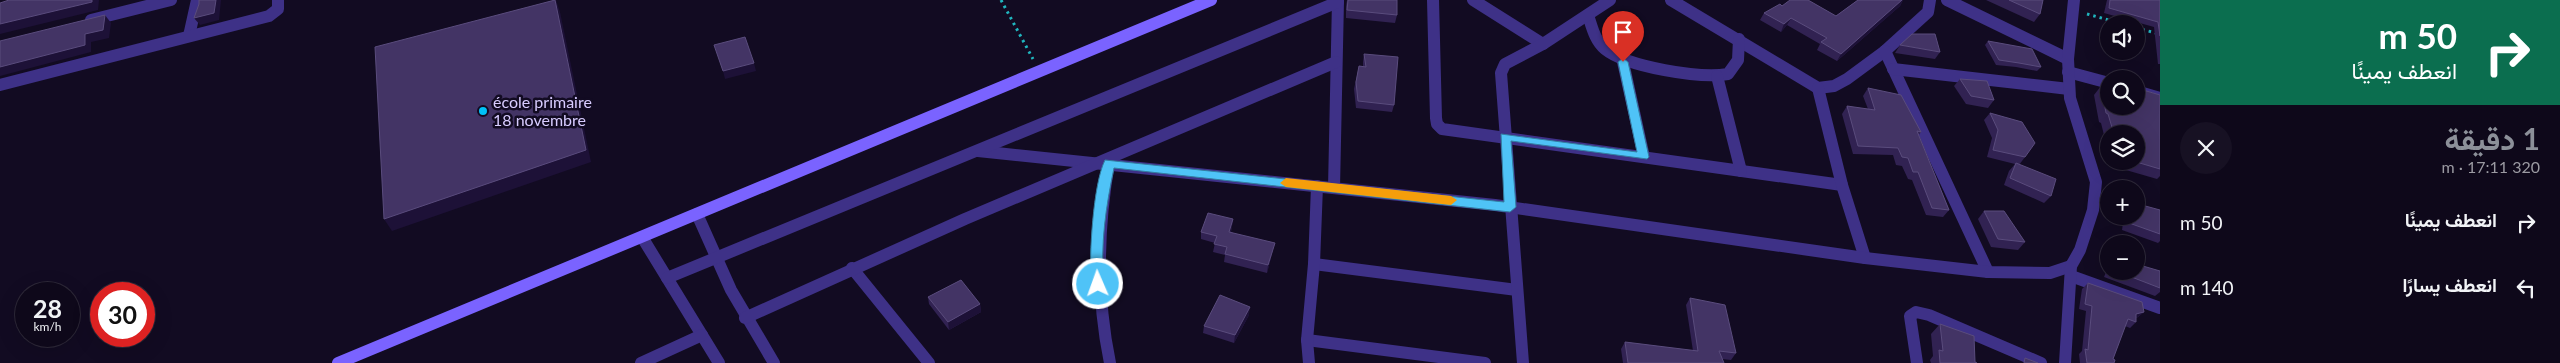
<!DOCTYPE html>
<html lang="ar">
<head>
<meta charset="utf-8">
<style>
	:root { --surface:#0e081a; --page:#171123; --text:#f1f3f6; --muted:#9b9aa2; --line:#2e2939; --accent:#8c9099 }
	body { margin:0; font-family:Lato,Vazirmatn,sans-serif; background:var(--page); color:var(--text); direction:rtl; height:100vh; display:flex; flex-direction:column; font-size:19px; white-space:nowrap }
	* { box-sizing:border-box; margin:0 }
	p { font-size:16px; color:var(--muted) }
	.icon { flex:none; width:28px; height:28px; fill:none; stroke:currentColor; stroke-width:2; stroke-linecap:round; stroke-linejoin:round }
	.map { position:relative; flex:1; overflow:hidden; direction:ltr }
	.drawer { display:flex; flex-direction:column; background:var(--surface); width:400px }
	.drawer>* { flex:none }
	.guide { background:#0b6e4f; color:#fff; overflow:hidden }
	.buttons { position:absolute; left:2100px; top:15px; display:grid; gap:10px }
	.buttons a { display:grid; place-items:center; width:45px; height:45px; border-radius:50%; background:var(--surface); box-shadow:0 5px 20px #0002,0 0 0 1px var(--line); font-size:25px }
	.speed { position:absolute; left:15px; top:282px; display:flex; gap:10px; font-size:25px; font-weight:700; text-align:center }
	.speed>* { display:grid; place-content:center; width:65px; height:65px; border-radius:50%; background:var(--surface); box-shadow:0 5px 20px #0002,0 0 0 1px var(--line); line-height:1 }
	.speed small { font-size:12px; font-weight:400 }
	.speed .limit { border:8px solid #d22; background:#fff; color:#111 }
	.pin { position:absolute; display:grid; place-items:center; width:42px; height:42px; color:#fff; margin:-51px -21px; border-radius:50% 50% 50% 0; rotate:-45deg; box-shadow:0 0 5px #0007 }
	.pin .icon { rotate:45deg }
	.me { position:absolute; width:55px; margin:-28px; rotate:358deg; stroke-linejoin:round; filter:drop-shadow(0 0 4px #0008) }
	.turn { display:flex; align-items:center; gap:18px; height:105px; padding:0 20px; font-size:22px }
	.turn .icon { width:65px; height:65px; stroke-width:2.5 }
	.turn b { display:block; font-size:35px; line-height:42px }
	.round { display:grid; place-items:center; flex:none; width:52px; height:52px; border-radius:26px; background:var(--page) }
	.headline { display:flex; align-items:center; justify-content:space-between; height:85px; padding:0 20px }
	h1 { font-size:30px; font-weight:700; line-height:38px; color:var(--accent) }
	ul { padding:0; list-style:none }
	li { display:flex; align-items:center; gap:15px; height:65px; padding:0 20px }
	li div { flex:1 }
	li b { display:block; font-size:19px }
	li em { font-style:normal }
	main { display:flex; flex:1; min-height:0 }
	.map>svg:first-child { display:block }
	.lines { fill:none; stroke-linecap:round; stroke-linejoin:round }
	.path { stroke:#20b6bf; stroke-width:3; stroke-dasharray:2.5 4; stroke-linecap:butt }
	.street { stroke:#3e3187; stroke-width:12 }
	.secondary { stroke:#7a63ff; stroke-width:12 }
	.wall { fill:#312252 }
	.shaded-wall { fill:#1d1137 }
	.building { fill:#433465; stroke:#5a4c7d }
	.route { fill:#4fc3f7; stroke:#337fa1 }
	.slow { fill:#f59e0b }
	.poi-dot { fill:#00c1f7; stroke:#120b22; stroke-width:2 }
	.labels { text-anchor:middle; stroke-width:5; stroke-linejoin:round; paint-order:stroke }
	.poi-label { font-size:16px; fill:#d8ccff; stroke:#120b22; text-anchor:start }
</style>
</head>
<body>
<main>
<section class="drawer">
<div class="guide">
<div class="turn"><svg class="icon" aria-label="right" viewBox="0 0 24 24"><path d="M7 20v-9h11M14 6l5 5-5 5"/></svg><div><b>50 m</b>انعطف يمينًا</div></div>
</div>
<div class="headline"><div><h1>1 دقيقة</h1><p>320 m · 17:11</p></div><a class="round"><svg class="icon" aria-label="close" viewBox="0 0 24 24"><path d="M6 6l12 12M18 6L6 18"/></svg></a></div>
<ul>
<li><svg class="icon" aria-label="right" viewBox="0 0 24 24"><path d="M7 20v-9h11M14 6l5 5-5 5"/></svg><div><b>انعطف يمينًا</b></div><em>50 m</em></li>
<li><svg class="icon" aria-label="left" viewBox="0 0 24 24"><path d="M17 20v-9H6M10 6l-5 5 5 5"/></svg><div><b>انعطف يسارًا</b></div><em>140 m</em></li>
</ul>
</section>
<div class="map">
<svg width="2160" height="363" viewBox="0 0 2160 363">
	<rect width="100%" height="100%" fill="#120b22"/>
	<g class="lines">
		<g class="path">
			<path d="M1001,0L1033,59"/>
			<path d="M2087,14L2123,24"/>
			<path d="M2136,28L2160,34"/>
		</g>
		<g class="street">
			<path d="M1433,0L1436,118L1437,124L1442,129L1842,185"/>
			<path d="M1473,0L1543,44"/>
			<path d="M1671,0L1818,88L1834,86L1847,79L1885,51L1928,12L1930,0"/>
			<path d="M1947,0L2068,59"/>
			<path d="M1588,15C1592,27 1595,41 1605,49C1627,67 1701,79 1728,74L1738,60L1739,39"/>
			<path d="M91,20L171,0"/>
			<path d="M189,36L197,0"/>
			<path d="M1885,51L1988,272"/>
			<path d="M1623,62L1644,157"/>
			<path d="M1893,69L2069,89"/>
			<path d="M2068,72L2109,83"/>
			<path d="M1717,76L1741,171"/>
			<path d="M0,85L269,16L278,9V0"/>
			<path d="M1818,88L1842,185L1865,258"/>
			<path d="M2136,91L2160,98"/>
			<path d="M978,151L1495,205L1865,258L1988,272L2050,273L2071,266"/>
			<path d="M1109,163C1097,231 1096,295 1110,363"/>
			<path d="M1334,188L1338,0"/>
			<path d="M697,214L731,290L774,363"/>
			<path d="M642,237L719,363"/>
			<path d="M1314,264L1517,290"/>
			<path d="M852,268L929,363"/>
			<path d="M2071,276L2160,308"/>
			<path d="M667,278L1338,2"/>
			<path d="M745,318L965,219L1336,62"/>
			<path d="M1307,340L1485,363"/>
			<path d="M641,363L702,335"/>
			<path d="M1309,363L1307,340L1314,264L1317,186"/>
			<path d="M1523,363L1501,73L1505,64L1543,44L1610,0"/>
			<path d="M1917,363L1910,316L1916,312L1929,315L2041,363"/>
			<path d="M2065,363L2071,266L2080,250L2093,210L2096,182L2070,98L2068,59L2074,0"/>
		</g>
		<path class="secondary" d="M338,363L1211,0"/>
	</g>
	<g class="wall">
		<path d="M1347,0L1397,15L1395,23L1346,18V6Z"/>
		<path d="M1858,0H1903L1900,6L1837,61L1817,50L1820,44L1787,25L1781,32L1760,20L1764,13L1782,6L1836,16Z"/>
		<path d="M1986,0H2043L2040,14L2034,22Z"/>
		<path d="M2107,0H2160V64H2158L2154,27L2104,13Z"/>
		<path d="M1988,41L2041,67L2037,71L2016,67L1996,65L1985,45Z"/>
		<path d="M1900,45L1940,52L1935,59L1895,53Z"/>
		<path d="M1364,54L1394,105L1392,112L1356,108L1354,89L1359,66H1363V62Z"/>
		<path d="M1960,79L1994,100L1988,108L1966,104L1954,86Z"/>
		<path d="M2101,86L2137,97L2143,90L2160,95V176L2157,179L2112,166L2110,161H2136V134H2109V155L2101,123L2099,122L2094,95Z"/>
		<path d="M1868,88L1921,132L1919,135L1949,210L1943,217L1926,215L1912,180L1908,179L1902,166L1896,165L1893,155L1853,154L1842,114L1847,106L1868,109L1863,96Z"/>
		<path d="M1990,113L2025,157L2019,165L2051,196L2044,203L2004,185L2009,171L2015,164L1987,157L1992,138L1984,120Z"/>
		<path d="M2160,210V241L2158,243L2122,230L2124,216H2136Z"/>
		<path d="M1984,211L2025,242L2018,250L1991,247L1978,219Z"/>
		<path d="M1233,219L1231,232L1273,250L1267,273L1224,262L1225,255L1213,252L1215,243L1201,239V232Z"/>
		<path d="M2109,265V271H2160V292L2155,296L2104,277Z"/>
		<path d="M2088,283L2144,312L2138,317L2136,318V322L2130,328L2125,326L2113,359L2114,363H2080L2079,354L2082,351L2086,311L2079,309L2082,289Z"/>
		<path d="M928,297L980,304L981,312L949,330L929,304Z"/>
		<path d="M1690,298L1736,353L1731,360L1722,359L1724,363H1623L1621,349L1625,342L1693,351L1686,305Z"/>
		<path d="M1249,315L1234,343L1203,333L1204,326Z"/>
		<path d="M1940,324L1975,362L1977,363H1931L1930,360L1933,356L1931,334Z"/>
	</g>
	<g class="shaded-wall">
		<path d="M92,0H99L98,10L0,34V24Z"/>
		<path d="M216,0H221L219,20L200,25L194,18Z"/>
		<path d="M556,0L560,12L591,162L392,231L384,219Z"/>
		<path d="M1902,0H1903L1900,6L1837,61L1841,54Z"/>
		<path d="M105,15L111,23L109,38L91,42V52L0,76V67L85,34Z"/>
		<path d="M1791,18L1787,25L1781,32L1784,24Z"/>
		<path d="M754,63L756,71L725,79L723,71Z"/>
		<path d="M1233,219L1232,227L1228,239L1229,232Z"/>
		<path d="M1275,243L1273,250L1267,273L1268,265Z"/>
		<path d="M980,304L981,312L949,330L948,322Z"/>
		<path d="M1250,307L1249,315L1234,343L1235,335Z"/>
		<path d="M2144,312L2138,317L2130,320L2136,314Z"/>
	</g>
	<g class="building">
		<path d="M9,0H92V2L0,24V3Z"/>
		<path d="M199,0H216L214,13L194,18L199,4Z"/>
		<path d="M555,0L586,150L384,219L375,47Z"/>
		<path d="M1348,0H1397V15L1347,10Z"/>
		<path d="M1790,0H1808L1836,16L1858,0H1902L1841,54L1821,42L1827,38L1791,18L1784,24L1764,13L1780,4L1782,6Z"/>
		<path d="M2009,0H2043L2040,14Z"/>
		<path d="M2110,0H2160V36L2158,22L2109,8Z"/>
		<path d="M105,15L103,30L85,34V45L0,67V41Z"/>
		<path d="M1912,34H1935L1940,52L1900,45Z"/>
		<path d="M745,37L754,63L723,71L714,45Z"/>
		<path d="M1988,41L2032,49L2041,67L2019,63L1999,60Z"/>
		<path d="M1364,54L1398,57L1394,105L1358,101L1356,82L1359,66L1366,67Z"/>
		<path d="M1960,79L1987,81L1994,100L1971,96Z"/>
		<path d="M2101,86L2109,88V106H2136V97L2144,99L2143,90L2160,95V169L2133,161H2136V134H2114L2108,114L2106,113Z"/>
		<path d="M1868,88L1901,95L1921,132L1917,131L1949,210L1932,208L1918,172H1913L1908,158L1902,157L1898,148L1858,146L1847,106L1875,110Z"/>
		<path d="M1990,113L2022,122L2035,143L2025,157L1993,150L1998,130Z"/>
		<path d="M2016,163L2056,179L2051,196L2010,178Z"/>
		<path d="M2138,204L2160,210V234L2129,223L2130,216H2136V205Z"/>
		<path d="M1984,211H2004L2025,242L1998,239Z"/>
		<path d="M1208,213L1233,219L1229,232L1275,243L1268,265L1225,254L1227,247L1214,244L1217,236L1201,232Z"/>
		<path d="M2136,264L2160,271V288L2116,271H2136Z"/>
		<path d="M961,280L980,304L948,322L928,297Z"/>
		<path d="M2088,283L2142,302L2144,312L2136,314V322L2128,319L2113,359L2115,360L2114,363H2087L2085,349L2088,350L2092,306L2085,304Z"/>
		<path d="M1220,295L1250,307L1235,335L1204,326Z"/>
		<path d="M1690,298L1725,305L1736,353L1719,351L1724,363H1628L1625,342L1698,351Z"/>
		<path d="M1940,324L1974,336L1975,362L1977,363H1940L1939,350L1943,351Z"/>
		<path d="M2025,358L2038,363H2024Z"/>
	</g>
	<path class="route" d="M1623,58L1628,62L1649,157L1647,159L1511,141L1516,207L1510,212L1114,168C1106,206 1100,245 1104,284L1098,288L1091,284C1089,256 1093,184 1105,160L1504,202L1501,134L1637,152L1618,62Z"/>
	<path class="slow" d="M1286,178L1451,196L1457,200L1451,205L1286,187L1280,183Z"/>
	<circle class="poi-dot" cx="483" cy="111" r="5"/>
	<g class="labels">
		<g class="poi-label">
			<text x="493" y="108">école primaire<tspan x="493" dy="18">18 novembre</tspan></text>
		</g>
	</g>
</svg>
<div class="buttons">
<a><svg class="icon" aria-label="sound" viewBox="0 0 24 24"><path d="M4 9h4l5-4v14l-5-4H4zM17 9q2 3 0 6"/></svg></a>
<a><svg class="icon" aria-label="search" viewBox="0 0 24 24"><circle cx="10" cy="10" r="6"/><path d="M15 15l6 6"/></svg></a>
<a><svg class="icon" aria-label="layers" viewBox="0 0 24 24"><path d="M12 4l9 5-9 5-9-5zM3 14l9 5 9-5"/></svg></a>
<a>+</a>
<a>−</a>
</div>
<div class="speed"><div>28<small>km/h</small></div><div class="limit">30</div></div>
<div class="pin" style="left:1623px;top:62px;background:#d93025"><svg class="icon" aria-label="arrive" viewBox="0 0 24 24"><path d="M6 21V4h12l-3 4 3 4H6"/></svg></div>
<svg class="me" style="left:1098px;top:284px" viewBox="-20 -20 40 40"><circle r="17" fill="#4fc3f7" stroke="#fff" stroke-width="3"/><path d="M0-11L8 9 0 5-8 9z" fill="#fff"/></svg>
</div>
</main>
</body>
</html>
